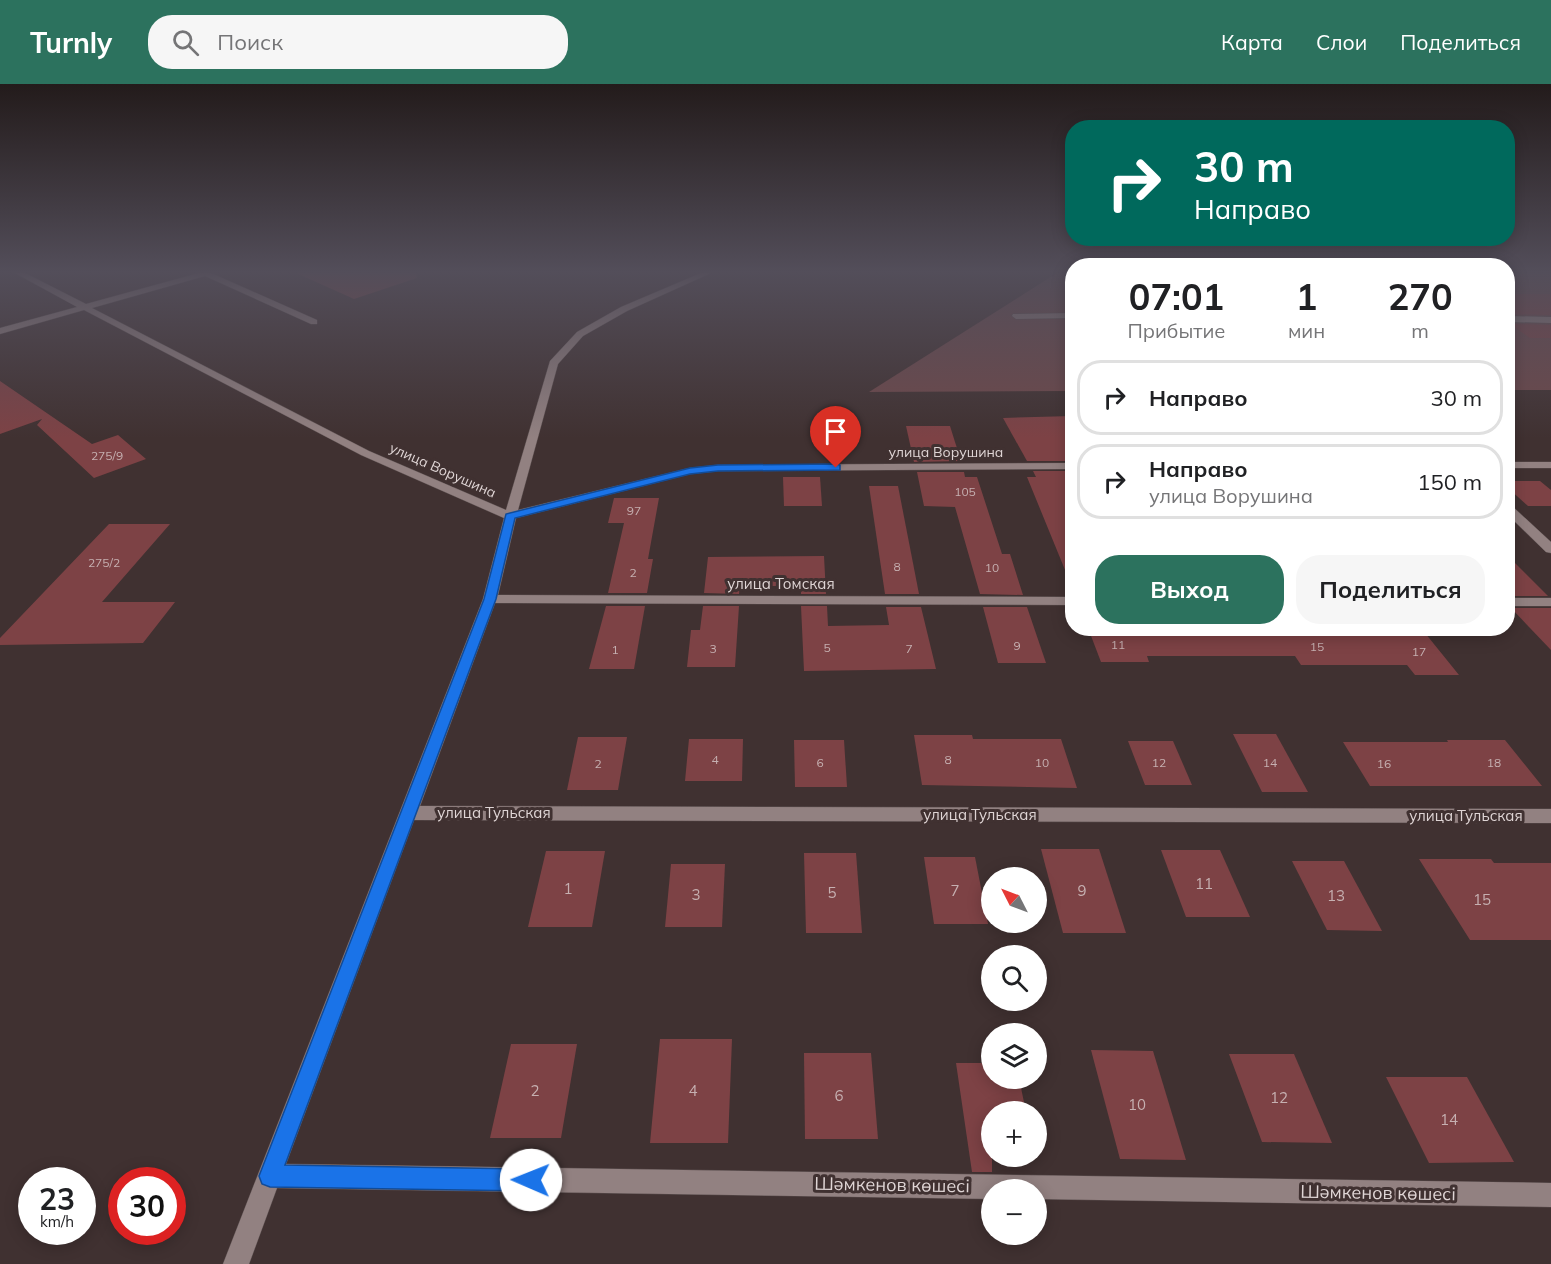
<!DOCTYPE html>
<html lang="ru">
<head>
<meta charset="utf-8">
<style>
	:root { --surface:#fff; --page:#f6f6f6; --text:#202124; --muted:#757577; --line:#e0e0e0; --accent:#2c725e }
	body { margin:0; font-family:Mulish,sans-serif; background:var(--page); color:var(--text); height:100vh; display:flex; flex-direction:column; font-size:22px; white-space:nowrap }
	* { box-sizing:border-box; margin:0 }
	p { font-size:20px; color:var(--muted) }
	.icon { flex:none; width:33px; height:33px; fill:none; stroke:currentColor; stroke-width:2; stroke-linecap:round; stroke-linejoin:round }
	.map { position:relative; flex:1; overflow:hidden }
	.sheet { position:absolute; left:1065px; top:174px; width:450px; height:378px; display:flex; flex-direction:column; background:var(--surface); border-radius:24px; box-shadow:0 3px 15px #0003 }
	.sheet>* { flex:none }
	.hud { position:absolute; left:1065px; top:36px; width:450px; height:126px; border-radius:24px; box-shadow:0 3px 15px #0003; background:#00695c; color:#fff; overflow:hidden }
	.needle { width:39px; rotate:312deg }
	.tools { position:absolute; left:981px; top:783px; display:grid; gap:12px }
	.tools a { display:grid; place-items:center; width:66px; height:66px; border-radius:50%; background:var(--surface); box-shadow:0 3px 15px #0003; font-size:30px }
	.speed { position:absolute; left:18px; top:1083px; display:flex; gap:12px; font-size:30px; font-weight:700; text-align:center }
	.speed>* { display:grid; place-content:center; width:78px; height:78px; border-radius:50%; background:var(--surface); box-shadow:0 3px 15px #0003; line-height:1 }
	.speed small { font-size:15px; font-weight:400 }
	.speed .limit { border:9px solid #d22; background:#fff; color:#111 }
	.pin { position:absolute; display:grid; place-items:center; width:51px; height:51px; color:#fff; margin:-62px -26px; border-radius:50% 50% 50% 0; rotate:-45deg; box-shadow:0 0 6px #0007 }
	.pin .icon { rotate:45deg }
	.me { position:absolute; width:66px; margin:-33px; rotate:271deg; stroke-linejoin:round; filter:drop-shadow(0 0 4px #0008) }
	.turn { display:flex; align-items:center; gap:21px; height:126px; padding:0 30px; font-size:27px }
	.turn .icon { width:78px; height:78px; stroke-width:2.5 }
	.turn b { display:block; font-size:42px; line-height:51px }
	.eta { display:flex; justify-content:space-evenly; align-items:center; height:102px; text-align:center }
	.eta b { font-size:36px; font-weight:700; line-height:42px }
	.button { display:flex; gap:12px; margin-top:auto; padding:12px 30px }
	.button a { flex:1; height:69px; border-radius:24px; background:var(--accent); color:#fff; font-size:24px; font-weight:700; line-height:69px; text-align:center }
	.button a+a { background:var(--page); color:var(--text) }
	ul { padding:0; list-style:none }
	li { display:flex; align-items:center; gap:18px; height:75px; margin:0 12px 9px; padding:0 18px; border:3px solid var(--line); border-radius:24px }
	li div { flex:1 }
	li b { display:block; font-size:22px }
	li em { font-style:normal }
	header { display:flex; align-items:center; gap:36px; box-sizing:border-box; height:84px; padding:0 30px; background:var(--accent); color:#fff }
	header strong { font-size:28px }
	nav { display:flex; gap:33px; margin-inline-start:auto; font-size:21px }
	.search { width:420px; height:54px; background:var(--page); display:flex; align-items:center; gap:15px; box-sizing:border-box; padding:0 21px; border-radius:24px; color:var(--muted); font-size:22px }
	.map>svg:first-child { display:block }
	.green { fill:#6e484a }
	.building { fill:#7d4245 }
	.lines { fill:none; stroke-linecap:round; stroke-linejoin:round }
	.minor-casing { stroke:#5a4e4e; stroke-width:1 }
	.minor { fill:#928181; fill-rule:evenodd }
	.route { fill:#1a73e8; stroke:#114b97; stroke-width:1.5 }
	.labels { text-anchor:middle; stroke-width:6; stroke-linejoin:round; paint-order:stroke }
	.number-label { font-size:12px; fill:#c6b0b1 }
	.far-street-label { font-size:14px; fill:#dfd5d5; stroke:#403131 }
	.street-label { font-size:15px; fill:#dfd5d5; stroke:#403131 }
	.near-number-label { font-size:15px; fill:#c6b0b1 }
	.near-street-label { font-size:18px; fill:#dfd5d5; stroke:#403131 }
</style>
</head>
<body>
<header>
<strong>Turnly</strong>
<div class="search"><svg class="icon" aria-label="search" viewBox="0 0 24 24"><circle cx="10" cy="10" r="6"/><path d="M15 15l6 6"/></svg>Поиск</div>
<nav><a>Карта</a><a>Слои</a><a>Поделиться</a></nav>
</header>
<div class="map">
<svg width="1551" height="1180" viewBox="0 0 1551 1180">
	<rect width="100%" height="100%" fill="#403131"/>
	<g class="green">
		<path d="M1057,189H1072V307L869,308Z"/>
		<rect x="1508" y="189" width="43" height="117"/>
	</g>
	<g class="building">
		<path d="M296,189H416L417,194L354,215Z"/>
		<path d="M1508,210H1551V231L1508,230Z"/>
		<path d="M1510,240L1551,241V254H1530Z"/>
		<path d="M0,297L92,360L118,351L146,375L94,394L37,341L42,335L0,350Z"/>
		<path d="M1072,332V377H1027L1003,334Z"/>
		<path d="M906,342H950L961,377L914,378Z"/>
		<path d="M1033,387H1072V503L1027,393H1036Z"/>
		<path d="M917,388H964L965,393H977L1002,470H1010L1023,511L980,510L955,423L924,422Z"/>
		<path d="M783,393H820L822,422H784Z"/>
		<path d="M1508,397H1540L1551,406V422H1528L1508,404Z"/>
		<path d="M869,402H898L919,510H885Z"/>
		<path d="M614,414H659L648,475H653L647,509H608L624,439H608Z"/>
		<path d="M109,440H170L102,518H175L143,559L0,561V554Z"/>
		<path d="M824,472L826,510H801V503L791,502H740L739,510L704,509L708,473Z"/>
		<path d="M1508,472L1548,512H1508Z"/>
		<path d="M606,522H645L634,585H589Z"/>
		<path d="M703,522H739L735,583H687L691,546H700Z"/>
		<path d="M801,522H827L828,542L889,541L886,523H921L936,585L804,587Z"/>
		<path d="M983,523H1027L1046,579H998Z"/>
		<path d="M1511,524H1551V566Z"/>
		<path d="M1088,544H1421L1459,591H1415L1407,581H1301L1295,572H1147L1149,578H1101Z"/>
		<path d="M1233,650H1276L1308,708H1262Z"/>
		<path d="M914,651H972L973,655H1061L1077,704L922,701Z"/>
		<path d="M578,653H627L618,706H567Z"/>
		<path d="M689,655H743L742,697H685Z"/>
		<path d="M794,656H844L847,703H795Z"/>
		<path d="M1447,656H1505L1542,702H1370L1343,658H1448Z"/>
		<path d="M1128,657H1173L1192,701H1145Z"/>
		<path d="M1041,765H1099L1126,849H1063Z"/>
		<path d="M1161,766H1220L1250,833H1186Z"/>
		<path d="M546,767H605L592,843H528Z"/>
		<path d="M804,769H856L862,849H806Z"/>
		<path d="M924,773H975L988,840H934Z"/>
		<path d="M1419,775H1491L1494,779H1551V856H1470Z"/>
		<path d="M1292,777H1344L1382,847L1327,846Z"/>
		<path d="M671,780H725L722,843H665Z"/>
		<path d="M660,955H732L728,1059H650Z"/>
		<path d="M511,960H577L561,1054H490Z"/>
		<path d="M1091,966L1153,967L1186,1076L1120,1075Z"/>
		<path d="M804,969H871L878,1055H805Z"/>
		<path d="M1229,970H1294L1332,1059L1262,1058Z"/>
		<path d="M956,979H992V994H1019L1026,1028H992V1088H972Z"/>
		<path d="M1386,993H1467L1514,1078L1429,1079Z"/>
	</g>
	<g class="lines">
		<defs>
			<g id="minor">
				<path d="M15,189H25L86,220L199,189H211L317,236V240H311L205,192L92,224L369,367L506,426L550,277L577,248L621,223L701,189H711L627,227L583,252L558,280L518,426L690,384L718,381L1072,379V385L718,387L690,390L516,434L498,511L1072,513V521L495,519L420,722L1551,725V739L414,736L286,1080L1551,1099V1123L1036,1115V1106H992V1115L277,1104L249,1180H223L483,515L504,434L361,371L84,226L0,250V244L77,223Z"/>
				<path d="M1013,230L1072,229V234L1016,235L1012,232Z"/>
				<path d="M1508,232L1551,233V239L1508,238Z"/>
				<rect x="1508" y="378" width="43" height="6"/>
				<path d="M1508,421L1512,422L1551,458V469L1546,468L1508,431Z"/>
				<rect x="1508" y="514" width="43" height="8"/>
			</g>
		</defs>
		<use href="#minor" class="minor-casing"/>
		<use href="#minor" class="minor"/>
	</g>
	<linearGradient id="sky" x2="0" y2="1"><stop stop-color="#231b1b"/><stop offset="0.53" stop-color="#534e5a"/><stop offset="1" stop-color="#534e5a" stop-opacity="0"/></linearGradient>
	<rect width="1551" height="354" fill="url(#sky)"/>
	<path class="route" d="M836,380L840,381V386L718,387L690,390L515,434L496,515L285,1081L531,1085L539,1088L542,1096L539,1104L531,1107L270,1103L262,1100L259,1092L484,515L506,430L690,384L718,381Z"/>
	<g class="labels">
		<g class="number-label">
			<text x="107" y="376">275/9</text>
			<text x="965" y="412">105</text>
			<text x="634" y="431">97</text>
			<text x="104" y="483">275/2</text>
			<text x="897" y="487">8</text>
			<text x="992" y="488">10</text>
			<text x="633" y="493">2</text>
			<text x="1118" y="565">11</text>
			<text x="1017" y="566">9</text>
			<text x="1317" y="567">15</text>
			<text x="827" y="568">5</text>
			<text x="713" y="569">3</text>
			<text x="909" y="569">7</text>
			<text x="615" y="570">1</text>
			<text x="1419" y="572">17</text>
			<text x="715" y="680">4</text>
			<text x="948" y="680">8</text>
			<text x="820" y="683">6</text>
			<text x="1042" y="683">10</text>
			<text x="1159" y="683">12</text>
			<text x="1270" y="683">14</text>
			<text x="1494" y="683">18</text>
			<text x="598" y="684">2</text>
			<text x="1384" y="684">16</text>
		</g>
		<g class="far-street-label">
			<text x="946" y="373">улица Ворушина</text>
			<text transform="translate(443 386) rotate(24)" y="5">улица Ворушина</text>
		</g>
		<g class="street-label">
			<text x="781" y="505">улица Томская</text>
			<text x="494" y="734">улица Тульская</text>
			<text x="980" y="736">улица Тульская</text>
			<text x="1466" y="737">улица Тульская</text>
		</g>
		<g class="near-number-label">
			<text x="1204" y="805">11</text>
			<text x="568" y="810">1</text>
			<text x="955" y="812">7</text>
			<text x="1082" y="812">9</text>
			<text x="832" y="814">5</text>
			<text x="696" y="816">3</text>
			<text x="1336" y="817">13</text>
			<text x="1482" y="821">15</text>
			<text x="535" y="1012">2</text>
			<text x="693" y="1012">4</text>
			<text x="839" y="1017">6</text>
			<text x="1279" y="1019">12</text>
			<text x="1137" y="1026">10</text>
			<text x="1449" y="1041">14</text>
		</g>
		<g class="near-street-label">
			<text transform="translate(892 1101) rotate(1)" y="6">Шәмкенов көшесі</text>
			<text transform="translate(1378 1109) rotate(1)" y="6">Шәмкенов көшесі</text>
		</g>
	</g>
</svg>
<div class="tools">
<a><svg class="needle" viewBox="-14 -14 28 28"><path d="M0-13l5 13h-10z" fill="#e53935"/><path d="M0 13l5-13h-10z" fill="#757577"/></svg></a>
<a><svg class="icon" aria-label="search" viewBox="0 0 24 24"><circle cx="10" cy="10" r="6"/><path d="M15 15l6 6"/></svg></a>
<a><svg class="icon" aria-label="layers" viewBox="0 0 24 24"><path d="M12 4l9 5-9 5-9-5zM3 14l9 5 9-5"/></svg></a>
<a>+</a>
<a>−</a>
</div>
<div class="speed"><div>23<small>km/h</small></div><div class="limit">30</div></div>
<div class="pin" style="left:836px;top:384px;background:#d93025"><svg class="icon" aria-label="arrive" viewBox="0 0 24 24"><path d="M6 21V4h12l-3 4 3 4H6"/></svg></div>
<svg class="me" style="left:531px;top:1096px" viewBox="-20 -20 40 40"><circle r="19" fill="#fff"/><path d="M0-13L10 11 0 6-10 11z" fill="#1a73e8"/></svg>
<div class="hud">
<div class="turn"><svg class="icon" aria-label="right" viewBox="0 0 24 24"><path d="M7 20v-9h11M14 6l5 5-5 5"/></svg><div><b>30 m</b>Направо</div></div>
</div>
<section class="sheet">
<div class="eta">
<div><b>07:01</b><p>Прибытие</p></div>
<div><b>1</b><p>мин</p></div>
<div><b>270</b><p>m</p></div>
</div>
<ul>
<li><svg class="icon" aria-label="right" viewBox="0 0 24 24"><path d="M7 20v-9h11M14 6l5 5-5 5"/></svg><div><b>Направо</b></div><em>30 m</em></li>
<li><svg class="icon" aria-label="right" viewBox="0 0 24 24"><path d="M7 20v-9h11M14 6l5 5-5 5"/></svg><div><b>Направо</b><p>улица Ворушина</p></div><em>150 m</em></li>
</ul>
<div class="button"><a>Выход</a><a>Поделиться</a></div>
</section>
</div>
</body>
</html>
